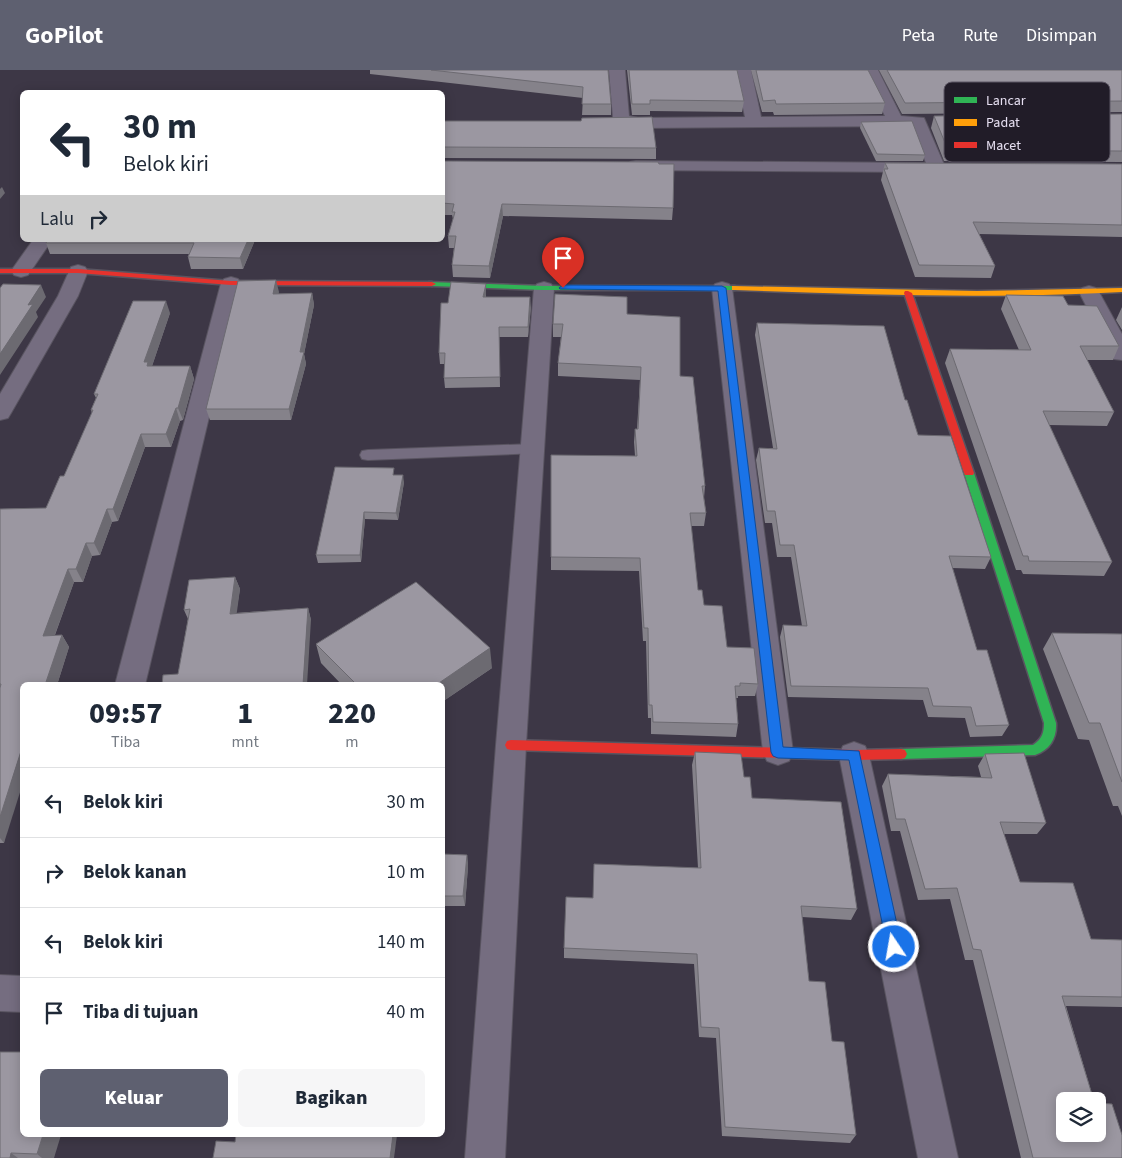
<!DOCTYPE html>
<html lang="id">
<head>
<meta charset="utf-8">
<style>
	:root { --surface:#fff; --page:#f6f6f7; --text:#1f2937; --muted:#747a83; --line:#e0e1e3; --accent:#5e6070 }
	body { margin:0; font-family:"Source Sans 3",sans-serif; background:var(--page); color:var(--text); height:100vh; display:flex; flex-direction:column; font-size:19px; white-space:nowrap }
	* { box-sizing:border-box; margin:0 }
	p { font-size:16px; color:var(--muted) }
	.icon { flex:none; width:28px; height:28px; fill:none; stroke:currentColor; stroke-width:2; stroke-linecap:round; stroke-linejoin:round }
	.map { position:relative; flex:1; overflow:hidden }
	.panel { position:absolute; left:20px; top:612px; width:425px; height:455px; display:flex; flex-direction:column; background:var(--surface); border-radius:8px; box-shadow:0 2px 12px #0003 }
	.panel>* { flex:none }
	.banner { position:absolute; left:20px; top:20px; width:425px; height:152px; border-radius:8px; box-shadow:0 2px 12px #0003; background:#fff; color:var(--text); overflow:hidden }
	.tools { position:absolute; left:1056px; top:1022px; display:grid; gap:10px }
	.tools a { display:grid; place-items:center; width:50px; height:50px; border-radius:8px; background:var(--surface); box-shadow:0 2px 12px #0003; font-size:25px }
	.pin { position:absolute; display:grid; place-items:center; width:42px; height:42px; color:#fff; margin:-51px -21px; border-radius:50% 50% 50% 0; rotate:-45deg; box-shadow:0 0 5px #0007 }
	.pin .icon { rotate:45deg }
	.me { position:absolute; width:55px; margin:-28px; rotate:348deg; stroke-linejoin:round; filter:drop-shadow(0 0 4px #0008) }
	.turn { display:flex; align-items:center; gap:18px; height:105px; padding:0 20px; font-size:22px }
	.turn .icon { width:65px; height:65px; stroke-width:2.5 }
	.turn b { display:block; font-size:35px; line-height:42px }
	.then { display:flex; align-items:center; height:48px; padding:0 20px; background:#0003; gap:10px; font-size:19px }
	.eta { display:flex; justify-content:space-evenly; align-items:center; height:85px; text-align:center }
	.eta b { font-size:30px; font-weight:800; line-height:35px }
	.primary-button { display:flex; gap:10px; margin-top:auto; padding:10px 20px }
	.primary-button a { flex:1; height:58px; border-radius:8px; background:var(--accent); color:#fff; font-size:20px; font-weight:800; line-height:58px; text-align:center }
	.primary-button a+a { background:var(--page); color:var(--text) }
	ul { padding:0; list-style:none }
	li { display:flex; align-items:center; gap:15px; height:70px; padding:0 20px; border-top:1px solid var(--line) }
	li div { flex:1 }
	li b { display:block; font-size:19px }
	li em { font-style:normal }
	header { display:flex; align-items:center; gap:30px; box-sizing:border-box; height:70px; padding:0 25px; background:var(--accent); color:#fff }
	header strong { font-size:24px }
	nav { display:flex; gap:28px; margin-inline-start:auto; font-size:18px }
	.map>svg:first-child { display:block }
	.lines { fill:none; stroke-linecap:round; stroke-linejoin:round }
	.lane-casing { stroke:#595460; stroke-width:2 }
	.street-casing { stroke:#595460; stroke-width:2 }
	.fast-casing { stroke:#595460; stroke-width:3 }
	.slow-casing { stroke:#595460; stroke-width:3 }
	.jam-casing { stroke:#595460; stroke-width:3 }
	.lane { fill:#756d80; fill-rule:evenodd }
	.street { fill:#756d80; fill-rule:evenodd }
	.fast { fill:#30b455; fill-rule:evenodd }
	.slow { fill:#ff9f0a; fill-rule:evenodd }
	.jam { fill:#e5322d; fill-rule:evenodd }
	.wall { fill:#85828a }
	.shaded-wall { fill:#6c6a71 }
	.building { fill:#9b97a1; stroke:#6c6a71 }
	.route { fill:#1a73e8; stroke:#114b97 }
	.key { fill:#211c28; stroke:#5c5664; stroke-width:1 }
	.key-label { font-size:14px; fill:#e6dff1 }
</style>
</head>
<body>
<header>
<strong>GoPilot</strong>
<nav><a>Peta</a><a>Rute</a><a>Disimpan</a></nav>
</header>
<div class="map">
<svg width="1122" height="1088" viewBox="0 0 1122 1088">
	<rect width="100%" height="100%" fill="#3d3746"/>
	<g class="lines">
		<defs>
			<path id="lane" d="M533,374L539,375L541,379L539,383L368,390L362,389L360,385L362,381L368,380Z"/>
			<g id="street">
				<path d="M609,0H625L629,46L638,48L745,47L735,0H751L761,47L885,46L862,0H878L901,46L924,48L945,97L942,101L936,102L928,99L921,102L630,100L627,96L630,92L636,91L926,93L912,56L638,58L620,55L613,48Z"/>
				<path d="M33,170H52L28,205L21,207L14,205L11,201Z"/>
				<path d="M78,195L85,197L88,201L78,226L11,343L8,348L0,350V324L58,226L71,197Z"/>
				<path d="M231,207L238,209L241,213L145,615H115L221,213L224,209Z"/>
				<path d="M544,212L551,214L554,218L526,675L505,1088H465L496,675L534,218L537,214Z"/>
				<path d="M722,212L729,214L732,218L793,682L789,691L778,695L767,691L763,682L712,218L715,214Z"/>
				<path d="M1089,216L1096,218L1099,222L1122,264V290L1114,289L1111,284L1079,222L1082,218Z"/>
				<path d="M854,672L865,676L869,685L958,1088H918L839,685L843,676Z"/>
				<path d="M0,905L22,906V942L0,941Z"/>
			</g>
			<g id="fast">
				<path d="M429,212L544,216H735L739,218L735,220H544L432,216L428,214Z"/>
				<path d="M969,400L974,403L1056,653C1057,668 1050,680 1035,685L901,689L897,688L895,684L897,680L901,679L1033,675C1042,669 1044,663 1044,653L964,403Z"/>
			</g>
			<path id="slow" d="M732,216L977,221L1122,218V222C993,229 864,225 735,220H732Z"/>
			<g id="jam">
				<path d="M0,199H78L231,211L432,212L436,214L432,216L231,215L78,203H0Z"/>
				<path d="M905,221H908L912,223L974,403L973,405H965L964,403L904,223Z"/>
				<path d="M511,670L854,680L901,679L905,680L907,684L905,688L901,689L854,690L511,680L507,679L505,675L507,671Z"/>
			</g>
		</defs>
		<use href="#lane" class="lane-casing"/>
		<use href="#street" class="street-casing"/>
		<use href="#fast" class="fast-casing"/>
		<use href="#slow" class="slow-casing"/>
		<use href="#jam" class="jam-casing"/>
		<use href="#lane" class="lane"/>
		<use href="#street" class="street"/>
		<use href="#fast" class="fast"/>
		<use href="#slow" class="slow"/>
		<use href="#jam" class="jam"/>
	</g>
	<g class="wall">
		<path d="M370,0H608L611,34V45H582L583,28L370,4Z"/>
		<path d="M627,0H737L744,31L742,42L650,41V45H632Z"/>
		<path d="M751,0H868L885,33L882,44L774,45L773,42H762Z"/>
		<path d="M879,0H1122V42L902,44Z"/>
		<path d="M1122,44V92L944,91L931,58L934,46Z"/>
		<path d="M442,51H581L656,78V89L442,88Z"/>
		<path d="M861,52L925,85L923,91H876L860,58Z"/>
		<path d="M442,91L673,138L672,150L503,146L490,208L453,207L452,195L454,178H449L448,166L453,149L452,145H442Z"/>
		<path d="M885,93L1122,94V167L979,164L995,196L991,208L915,207L881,110Z"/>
		<path d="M255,170L243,199H191L188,187L189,184H50L46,173Z"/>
		<path d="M486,214V227L531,237L528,267H499L500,317L445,318L444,308V294H440L439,283L448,233Z"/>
		<path d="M279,222L278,224L312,223L314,235L304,284L306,294L291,350H210L206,339Z"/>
		<path d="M1006,225L1068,235L1119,276L1113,290H1087L1114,342L1107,356L1049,355L1112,492L1104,506L1023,504L1021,500H1016L945,293L950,279L1019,280L1001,239Z"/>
		<path d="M1122,237V260L1116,250Z"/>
		<path d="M170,243L152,296H190L194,309L183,350L180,351L171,377H145L118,451L112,452L100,485L92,486L83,512H74L55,565H62L69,577L57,615H22L4,773H0V439L46,438L64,406L92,343L91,340L96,328L94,324Z"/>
		<path d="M627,244L680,306L705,416L704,428L706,443L704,456H691L698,520L704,535L727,577L758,614L755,626H738V628H736L738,654L736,667L651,664V648H648L646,571H643L639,501L551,500V385L635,386L634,372L635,359H637L640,310L558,306V293L561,267H553V254Z"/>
		<path d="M757,253L905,330L918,365L991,487L985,499L952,498L977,580L1009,655L1002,666L970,667L965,648L928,647L923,630L788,627L780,567L783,555L802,556L791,487H777L772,453H765L756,390L759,378H773L755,265Z"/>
		<path d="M395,405L404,412L398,450L365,449L361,492L318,493L316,485Z"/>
		<path d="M235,507L240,519L236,543L308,538L311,550L178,604L188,549L184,540Z"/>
		<path d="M1052,563L1122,564V746L1118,736H1113L1089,670L1078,669L1043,579Z"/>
		<path d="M316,574L492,598L442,632V615H342L321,593Z"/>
		<path d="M695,682L744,707L752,728L857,839L851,850L802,847L809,911L832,971L856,1065L850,1073L722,1066L716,968L699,967L694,894L564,888V878L698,798L692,695Z"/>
		<path d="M985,684L1046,753L1037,764H1004L1020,812L1091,869L1122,870V937L1066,936L1094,1031L1122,1088H1021L973,890H965L950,829L918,830L900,761H891L882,716L888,704L981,707L978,696Z"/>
		<path d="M442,784L467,785L468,796L465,836H442Z"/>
		<path d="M0,982L54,1088H0Z"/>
	</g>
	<g class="shaded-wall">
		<path d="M2,117L5,123L0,129V119Z"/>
		<path d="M502,134L503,146L490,208L489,196Z"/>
		<path d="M248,170H255L243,199L240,188Z"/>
		<path d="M276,210L279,222L276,235L273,224Z"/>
		<path d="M486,214V224L484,237L483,227Z"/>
		<path d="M41,215L46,227L36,242L38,247L0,305V284L28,235Z"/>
		<path d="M312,223L314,235L304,284L306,294L291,350L289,339Z"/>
		<path d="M530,227L531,237L528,267V257Z"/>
		<path d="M166,231L170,243L151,299L144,292Z"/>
		<path d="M190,296L194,309L183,350L178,338Z"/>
		<path d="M176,338L180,351L171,377L166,364Z"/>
		<path d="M141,364L145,377L118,451L113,439Z"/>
		<path d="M403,405L404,412L398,450L396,443Z"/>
		<path d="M107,439L112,452L100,485L94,473Z"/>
		<path d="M364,442L365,449L361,492L360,485Z"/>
		<path d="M86,473L92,486L83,512L76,499Z"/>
		<path d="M68,499L74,512L50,578L43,566Z"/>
		<path d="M235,507L240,519L235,556L230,544Z"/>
		<path d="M308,538L311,550L307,615H303Z"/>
		<path d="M62,565L69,577L57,615H45Z"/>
		<path d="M490,578L492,598L442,632V615H436Z"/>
		<path d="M22,678V716L4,773L0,768V747Z"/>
		<path d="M467,785L468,796L465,836L463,826Z"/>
		<path d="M43,1065H61L54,1088H42L37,1084Z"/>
		<path d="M393,1065H397L394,1088H390Z"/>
		<path d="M11,1083L18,1088H10Z"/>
	</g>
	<g class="building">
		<path d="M431,0H608L611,34H582L583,17Z"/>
		<path d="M629,0H737L744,31L650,30V34H632Z"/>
		<path d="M756,0H868L885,33L776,34L775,30L763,31Z"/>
		<path d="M887,0H1122V31L905,33Z"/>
		<path d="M1122,44V81L948,80L934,46Z"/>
		<path d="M652,47L656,78L442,77V51H581L582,48Z"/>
		<path d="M912,51L925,85L877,84L861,52Z"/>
		<path d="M442,91L658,92L659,94H674L673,138L502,134L489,196L452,195L456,166H448L455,142H452L454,134L442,133Z"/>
		<path d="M885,93L1122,94V155L973,152L995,196L919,195L884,99H888Z"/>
		<path d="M48,170H248L240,188L188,187L194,173H46Z"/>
		<path d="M276,210L273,224L312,223L300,282H304L289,339H206L238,211Z"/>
		<path d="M451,212L486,214L483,227H530L528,257H499L500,307L444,308L445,283H439L441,233H448Z"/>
		<path d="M3,214L41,215L28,235L33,234L0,284V218Z"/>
		<path d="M555,224L627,227V244L680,247V306L693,307L705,416H702L706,443H690L698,520H702L704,535L722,536L727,577L754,578L758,614L740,613V616H735L738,654L653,652L652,635H649L648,558H644L640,488L551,487V385L637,386L635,359H638L641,297L558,293L563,254H553Z"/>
		<path d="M1006,225L1063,226L1068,235L1097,236L1119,276H1080L1114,342L1043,341L1112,492L1029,491L1028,486H1023L950,279L1031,280Z"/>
		<path d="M133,231H166L144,292H148L147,296H190L178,338H176L166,364H141L113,439H107L94,473H86L76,499H68L43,566L62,565L45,615H22V678L0,747V618L1,614H0V439L46,438L60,406H64L93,340H91L98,324H94Z"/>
		<path d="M757,253L884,256L905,330H907L918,365L951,366L991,487L949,486L977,580H987L1009,655L976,656L971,637L933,636L928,618L791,616L783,555L807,556L794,475H780L775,441H767L759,378L777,379Z"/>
		<path d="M335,397L394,398L393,405H403L396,443L364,442L360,485H316Z"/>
		<path d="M235,507L230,544L308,538L303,615H162L163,605L178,604L190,539L184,540L189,510Z"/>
		<path d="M416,512L490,578L436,615H357L316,574Z"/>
		<path d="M1052,563L1122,564V712L1100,653H1089Z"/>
		<path d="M695,682L741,684L744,707H750L752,728L841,732L857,839L801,836L809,911L825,912L832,971L844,972L856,1065L725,1057L719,958L701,957L697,884L564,878L566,827L593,828L594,794L701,798Z"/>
		<path d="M1024,683L1046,753L1000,752L1020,812L1073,813L1091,869L1122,870V927L1062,926L1094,1031H1065V1064H1098V1033L1112,1034L1122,1065V1088H1033L981,880L973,879L957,818L925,819L905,749H896L888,704L992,708L985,684Z"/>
		<path d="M442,784L467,785L463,826H442Z"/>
		<path d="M0,982H22V1065H43L37,1084L11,1083L10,1088H0Z"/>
		<path d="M236,1065H393L390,1088H393H213L216,1071L235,1072Z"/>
	</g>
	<path class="route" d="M563,215L722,216L726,218L783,677L859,681L902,877L900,882L894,884L889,882L887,877L849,690L778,688L773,686L771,682L718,221L560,219L559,218Z"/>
	<rect x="944" y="12" width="166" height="80" rx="8" class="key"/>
	<rect x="954" y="27" width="23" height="6" fill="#30b455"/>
	<rect x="954" y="49" width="23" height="7" fill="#ff9f0a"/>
	<rect x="954" y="72" width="23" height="6" fill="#e5322d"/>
	<g class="key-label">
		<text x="986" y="35">Lancar</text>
		<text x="986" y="57">Padat</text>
		<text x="986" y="80">Macet</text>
	</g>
</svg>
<div class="tools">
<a><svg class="icon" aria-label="layers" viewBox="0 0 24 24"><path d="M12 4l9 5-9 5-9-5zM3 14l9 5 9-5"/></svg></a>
</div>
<div class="pin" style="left:563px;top:218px;background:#d93025"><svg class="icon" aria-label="arrive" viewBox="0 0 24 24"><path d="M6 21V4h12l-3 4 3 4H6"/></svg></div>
<svg class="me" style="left:894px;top:877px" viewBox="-20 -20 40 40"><circle r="17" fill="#1a73e8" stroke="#fff" stroke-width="3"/><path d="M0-11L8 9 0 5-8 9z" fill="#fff"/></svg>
<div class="banner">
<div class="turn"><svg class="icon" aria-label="left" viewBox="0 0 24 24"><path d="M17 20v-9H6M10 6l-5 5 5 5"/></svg><div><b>30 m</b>Belok kiri</div></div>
<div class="then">Lalu<svg class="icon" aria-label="right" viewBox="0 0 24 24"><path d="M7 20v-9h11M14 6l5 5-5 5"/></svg></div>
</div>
<section class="panel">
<div class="eta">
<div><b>09:57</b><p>Tiba</p></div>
<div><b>1</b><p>mnt</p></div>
<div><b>220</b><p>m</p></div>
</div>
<ul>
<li><svg class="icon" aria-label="left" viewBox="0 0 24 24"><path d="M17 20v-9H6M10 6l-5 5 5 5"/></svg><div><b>Belok kiri</b></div><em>30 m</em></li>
<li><svg class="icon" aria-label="right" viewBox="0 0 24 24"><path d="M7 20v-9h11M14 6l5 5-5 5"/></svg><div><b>Belok kanan</b></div><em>10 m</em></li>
<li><svg class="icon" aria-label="left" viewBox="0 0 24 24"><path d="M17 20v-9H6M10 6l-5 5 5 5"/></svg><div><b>Belok kiri</b></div><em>140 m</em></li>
<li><svg class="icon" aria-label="arrive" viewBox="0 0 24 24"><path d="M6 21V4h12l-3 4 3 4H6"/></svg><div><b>Tiba di tujuan</b></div><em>40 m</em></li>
</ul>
<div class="primary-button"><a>Keluar</a><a>Bagikan</a></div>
</section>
</div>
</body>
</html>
